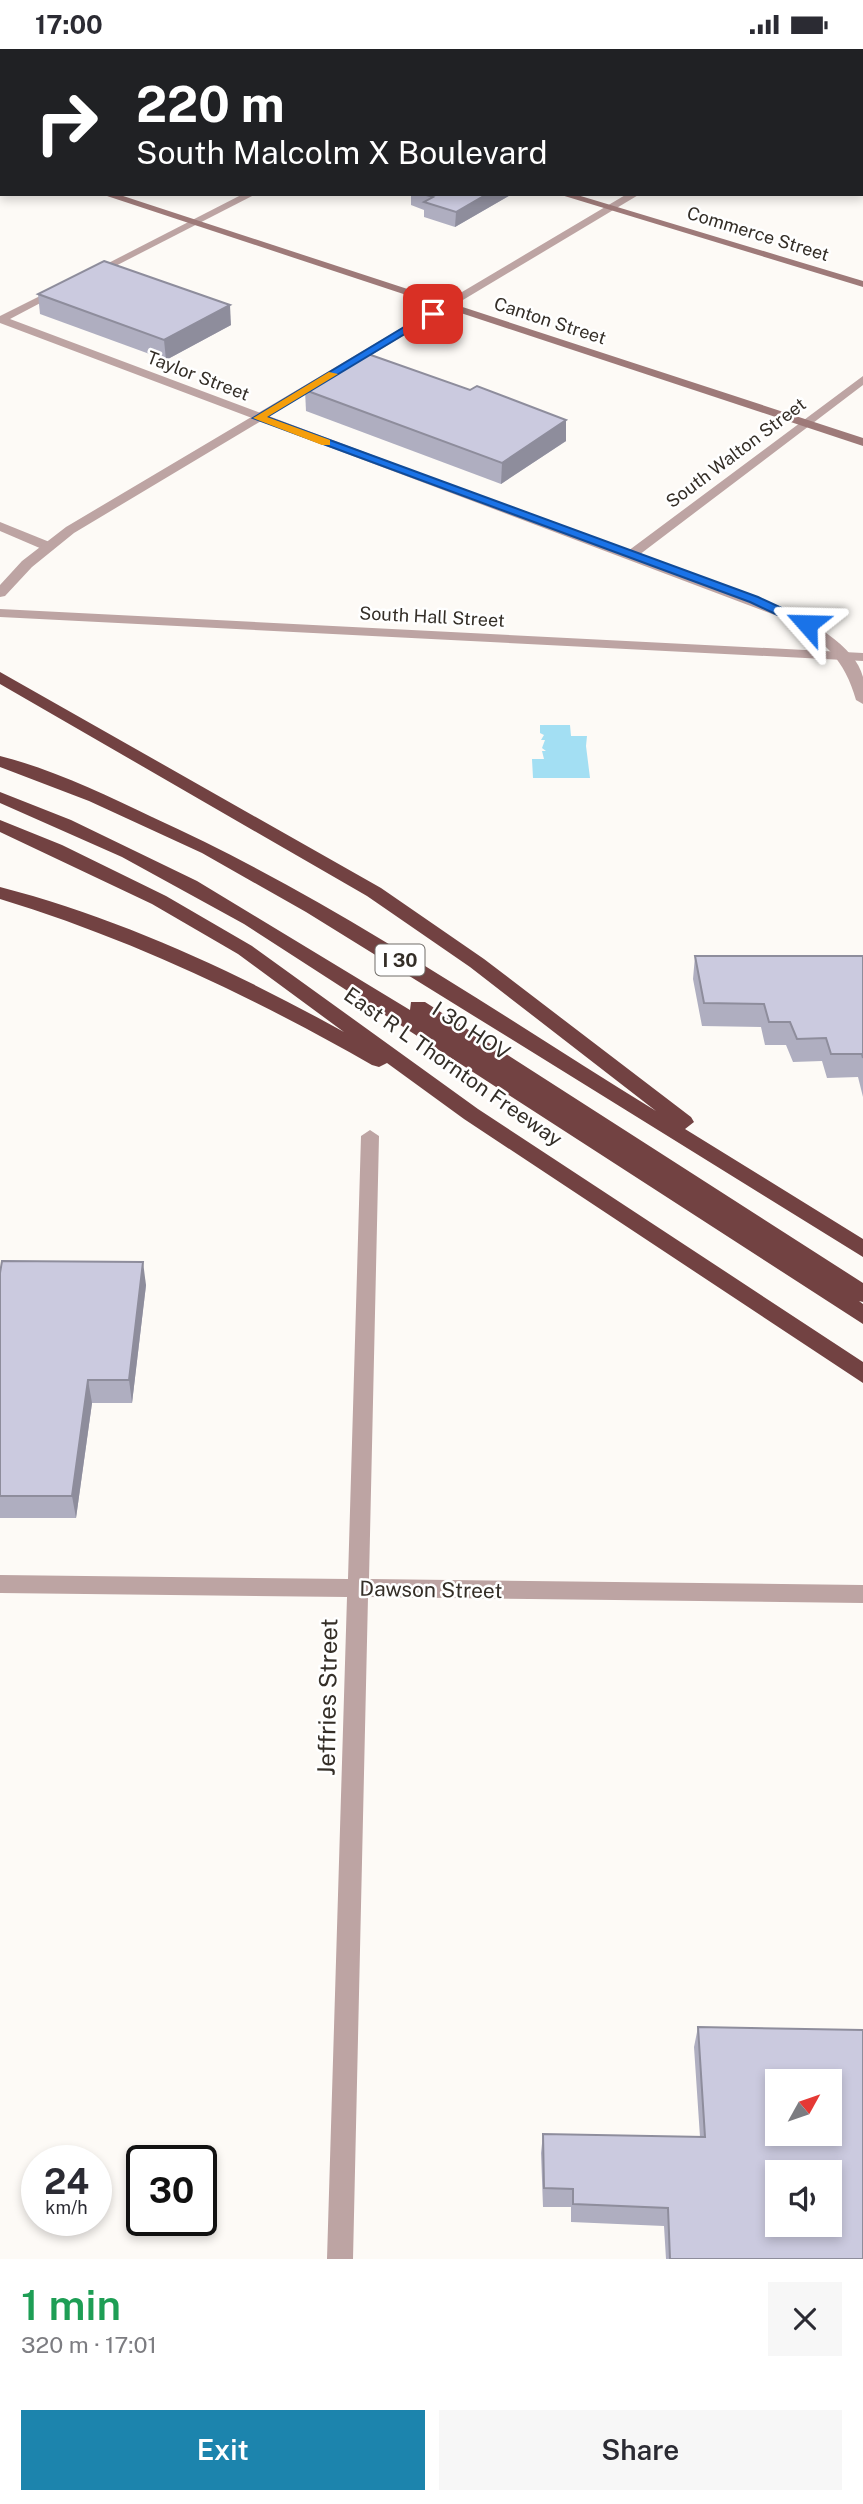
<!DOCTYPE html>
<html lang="en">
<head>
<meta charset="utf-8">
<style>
	:root { --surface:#fff; --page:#f7f7f7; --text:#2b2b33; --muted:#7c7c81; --accent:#1c84ad }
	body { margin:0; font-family:"Public Sans",sans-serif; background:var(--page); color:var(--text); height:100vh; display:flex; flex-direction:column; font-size:26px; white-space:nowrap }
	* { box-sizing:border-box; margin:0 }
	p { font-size:23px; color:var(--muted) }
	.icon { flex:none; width:38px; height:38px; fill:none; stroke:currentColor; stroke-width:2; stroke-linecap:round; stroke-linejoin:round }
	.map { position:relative; height:2210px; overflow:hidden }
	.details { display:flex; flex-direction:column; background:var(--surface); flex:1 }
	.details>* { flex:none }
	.top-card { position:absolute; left:0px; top:0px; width:864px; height:147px; box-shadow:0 4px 10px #0003; background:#202124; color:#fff; overflow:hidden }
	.needle { width:46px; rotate:50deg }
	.buttons { position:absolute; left:765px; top:2020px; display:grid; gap:14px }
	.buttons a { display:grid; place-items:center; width:77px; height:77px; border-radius:0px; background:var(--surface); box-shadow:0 4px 10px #0003; font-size:35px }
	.speed { position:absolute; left:21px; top:2096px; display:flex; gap:14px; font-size:35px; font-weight:700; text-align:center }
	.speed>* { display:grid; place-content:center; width:91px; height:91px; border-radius:50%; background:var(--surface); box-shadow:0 4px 10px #0003; line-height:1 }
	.speed small { font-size:18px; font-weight:400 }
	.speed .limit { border:4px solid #111; border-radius:10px; background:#fff; color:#111 }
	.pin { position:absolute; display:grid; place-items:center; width:60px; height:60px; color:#fff; margin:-30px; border-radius:14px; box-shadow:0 4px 10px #0006 }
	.me { position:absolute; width:77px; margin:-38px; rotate:295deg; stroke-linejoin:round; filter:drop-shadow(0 0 5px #0008) }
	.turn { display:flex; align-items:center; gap:24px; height:147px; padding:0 21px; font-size:32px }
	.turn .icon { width:91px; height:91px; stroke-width:2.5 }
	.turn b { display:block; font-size:49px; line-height:60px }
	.round { display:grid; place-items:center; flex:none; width:74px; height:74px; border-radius:0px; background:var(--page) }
	.summary { display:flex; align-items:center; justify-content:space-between; height:119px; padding:0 21px }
	h1 { font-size:42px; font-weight:600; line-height:52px; color:#1e9e55 }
	.primary-button { display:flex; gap:14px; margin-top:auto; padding:14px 21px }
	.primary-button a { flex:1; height:80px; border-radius:0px; background:var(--accent); color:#fff; font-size:28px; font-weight:600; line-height:80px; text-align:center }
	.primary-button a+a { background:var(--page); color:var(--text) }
	.status { display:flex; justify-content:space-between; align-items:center; height:49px; padding:0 35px; background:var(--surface); direction:ltr }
	.status svg { height:19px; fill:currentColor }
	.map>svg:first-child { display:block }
	.water { fill:#a3dff3 }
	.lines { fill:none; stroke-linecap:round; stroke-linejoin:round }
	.minor { fill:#bda4a3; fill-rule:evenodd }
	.tertiary { fill:#bda4a3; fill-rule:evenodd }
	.secondary { fill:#9e7a79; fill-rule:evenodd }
	.motorway { fill:#724242; fill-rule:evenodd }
	.wall { fill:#afaec0 }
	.shaded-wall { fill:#8e8d9c }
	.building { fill:#cbcadf; stroke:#8e8d9c; stroke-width:2; fill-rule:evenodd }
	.route { fill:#1a73e8; stroke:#114b97; stroke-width:2 }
	.slow { fill:#f59e0b }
	.labels { text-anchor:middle; stroke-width:5; stroke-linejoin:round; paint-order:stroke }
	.far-street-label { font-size:18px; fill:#342e27; stroke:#fff }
	.shield { fill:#fff; stroke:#716d68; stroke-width:2 }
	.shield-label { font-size:19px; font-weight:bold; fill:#342e27 }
	.street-label { font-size:21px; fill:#342e27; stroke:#fff }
	.near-street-label { font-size:24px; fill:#342e27; stroke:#fff }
</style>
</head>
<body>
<div class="status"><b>17:00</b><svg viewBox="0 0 49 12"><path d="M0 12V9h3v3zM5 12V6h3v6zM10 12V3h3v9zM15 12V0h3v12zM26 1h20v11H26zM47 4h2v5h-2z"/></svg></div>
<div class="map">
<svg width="863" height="2210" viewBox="0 0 863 2210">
	<rect width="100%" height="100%" fill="#fdfaf6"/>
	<path class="water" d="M540,676H570L571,687H587L586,697L590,729H533L532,710H544L542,702H546L542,699L545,691H541L544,686L540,684Z"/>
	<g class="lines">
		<g class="minor">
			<path d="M548,0H558L547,2Z"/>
			<path d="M2,67V73L0,74V68Z"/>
			<path d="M243,145H256L96,227L87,225Z"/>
			<path d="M56,239L65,241L10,270L628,502L863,327V336L639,506C694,526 848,568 863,628C863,637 863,647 863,655L856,651C845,611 824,591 788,571L0,274V267Z"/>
			<path d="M0,473L52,494L53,497L42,500L0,482Z"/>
			<path d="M370,1081L379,1087L369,1530L863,1536V1554L368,1548L353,2210H327L347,1548L0,1544V1526L348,1530L361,1087Z"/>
		</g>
		<g class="tertiary">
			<path d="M627,145H640L74,484L32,518L5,547L0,548V536L22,512L66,478Z"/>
			<path d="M0,560L863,604V612L0,568Z"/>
		</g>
		<g class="secondary">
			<path d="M57,0H71L72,2H58Z"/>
			<path d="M674,0H687L688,2H675Z"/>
			<path d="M0,108L2,109V115L0,114Z"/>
			<path d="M101,145H117L863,389V397Z"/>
			<path d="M558,145H574L863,232V238Z"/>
		</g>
		<g class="motorway">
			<path d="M0,623L381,839L484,910L691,1068L694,1073L685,1080L863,1190V1208L306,863L202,804L89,752L0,718V707C52,720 104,745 152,768C329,848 491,960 656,1062L470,918L367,847L0,635Z"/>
			<path d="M0,743L71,771L197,832L410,961L411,953H425L863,1234V1253L859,1252L863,1255V1275L244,875L122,808L0,754Z"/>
			<path d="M0,771L62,796L166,847L252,897L478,1060L863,1313V1334L464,1070L387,1014L379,1018L372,1016C253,948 131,890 0,850V838C120,869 236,923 344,983L238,905L152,855L0,783Z"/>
		</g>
	</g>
	<g class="wall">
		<path d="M191,0H470L466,2H187Z"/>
		<path d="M411,145H512L455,178L424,168V161L411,156Z"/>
		<path d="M38,245L231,276L166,311L40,265Z"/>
		<path d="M305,341L566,392L501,435L306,362Z"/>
		<path d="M695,907H863V1048L858,1028L827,1029L822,1012L793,1013L786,996H765L761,978L702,977L693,930Z"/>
		<path d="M0,1224L146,1236L132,1354H92L76,1469H0Z"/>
		<path d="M698,1978L863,2210H666L664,2177L571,2173V2158H543L541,2104L543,2085L700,2088L694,1998Z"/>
	</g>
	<g class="shaded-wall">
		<path d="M27,0H36L37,2H23Z"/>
		<path d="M427,0H438V2H424Z"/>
		<path d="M449,0H470L466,2H449Z"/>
		<rect x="0" y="11" width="2" height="13"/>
		<path d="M487,145H512L455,178L456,163Z"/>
		<path d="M230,256L231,276L166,311L164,291Z"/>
		<path d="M566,371V392L501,435L502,414Z"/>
		<path d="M143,1213L146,1236L132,1354L129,1331Z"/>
		<path d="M88,1331L92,1354L76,1469L72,1447Z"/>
	</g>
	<g class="building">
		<path d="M0,0H27L23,2H2V11H0Z"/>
		<path d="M191,0H427L424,2H187Z"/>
		<path d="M845,0H863V17V2H842Z"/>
		<path d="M423,145H487L456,163L424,153L433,148Z"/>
		<path d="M104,212L230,256L164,291L38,245Z"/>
		<path d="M368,305L470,341L477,337L566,371L502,414L305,341Z"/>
		<path d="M695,907H863V1009L862,1005H831L826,989L797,990L790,973H769L764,955L704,954Z"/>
		<path d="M2,1212L143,1213L129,1331H88L72,1447H0V1224Z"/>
		<path d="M698,1978L863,1981V2210H670L668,2159L573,2155V2140L544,2139L543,2085L705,2088ZM777,2032H830V2084H777ZM777,2123H830V2175H777Z"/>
	</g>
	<path class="route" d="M429,263L438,265L267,368L758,548L812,573V578H803L750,553L253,369Z"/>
	<path class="slow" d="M329,323L338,325L267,368L330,391V396H322L253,369Z"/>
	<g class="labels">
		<g class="far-street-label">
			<text transform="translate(758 185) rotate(17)" y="6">Commerce Street</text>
			<text transform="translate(550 272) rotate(18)" y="6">Canton Street</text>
			<text transform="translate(198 327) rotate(21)" y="6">Taylor Street</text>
			<text transform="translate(736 404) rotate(-37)" y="6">South Walton Street</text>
			<text transform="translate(432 568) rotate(3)" y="6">South Hall Street</text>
		</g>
		<rect class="shield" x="375.5" y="895.5" width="49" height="31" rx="5"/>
		<g class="shield-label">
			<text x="400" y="918">I 30</text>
		</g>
		<g class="street-label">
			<text transform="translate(471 982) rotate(33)" y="7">I 30 HOV</text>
			<text transform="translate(453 1018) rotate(35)" y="7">East R L Thornton Freeway</text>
			<text transform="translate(431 1541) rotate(1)" y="7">Dawson Street</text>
		</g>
		<g class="near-street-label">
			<text transform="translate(328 1648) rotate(-89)" y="8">Jeffries Street</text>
		</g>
	</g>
</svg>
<div class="buttons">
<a><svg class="needle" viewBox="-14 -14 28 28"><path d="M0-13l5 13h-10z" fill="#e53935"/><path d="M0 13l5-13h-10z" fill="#7c7c81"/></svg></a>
<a><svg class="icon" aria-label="sound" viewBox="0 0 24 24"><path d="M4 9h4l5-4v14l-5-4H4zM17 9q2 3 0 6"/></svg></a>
</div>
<div class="speed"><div>24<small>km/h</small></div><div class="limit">30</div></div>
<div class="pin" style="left:433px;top:265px;background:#d93025"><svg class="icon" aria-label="arrive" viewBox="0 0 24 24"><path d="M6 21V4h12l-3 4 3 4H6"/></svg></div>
<svg class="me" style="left:807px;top:575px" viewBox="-20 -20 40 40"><path d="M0-17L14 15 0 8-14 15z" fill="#1a73e8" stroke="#fff" stroke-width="4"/></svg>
<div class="top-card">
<div class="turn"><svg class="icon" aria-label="right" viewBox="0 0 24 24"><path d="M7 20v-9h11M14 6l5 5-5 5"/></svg><div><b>220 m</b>South Malcolm X Boulevard</div></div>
</div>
</div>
<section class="details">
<div class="summary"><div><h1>1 min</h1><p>320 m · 17:01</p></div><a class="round"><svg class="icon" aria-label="close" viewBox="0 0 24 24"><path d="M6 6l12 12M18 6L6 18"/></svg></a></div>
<div class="primary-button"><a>Exit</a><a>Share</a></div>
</section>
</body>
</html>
